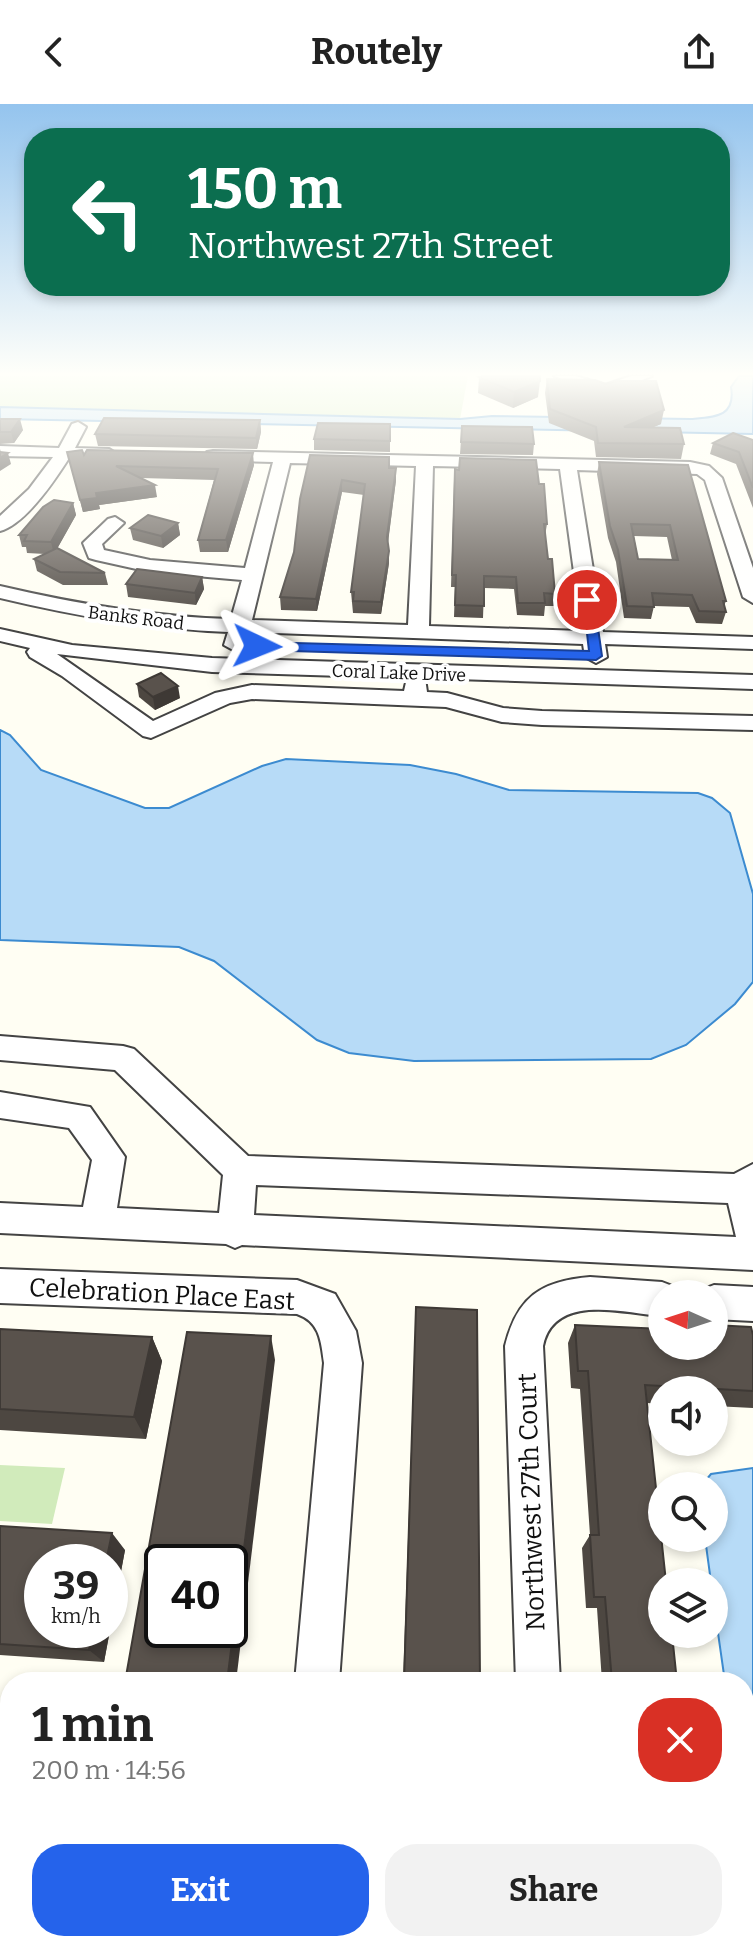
<!DOCTYPE html>
<html lang="en">
<head>
<meta charset="utf-8">
<style>
	:root { --surface:#fff; --page:#f2f2f2; --text:#222; --muted:#767676; --accent:#2563eb }
	body { margin:0; font-family:Bitter,serif; background:var(--page); color:var(--text); height:100vh; display:flex; flex-direction:column; font-size:30px; white-space:nowrap }
	* { box-sizing:border-box; margin:0 }
	p { font-size:26px; color:var(--muted) }
	.icon { flex:none; width:44px; height:44px; fill:none; stroke:currentColor; stroke-width:2; stroke-linecap:round; stroke-linejoin:round }
	.map { position:relative; flex:1; overflow:hidden }
	.drawer { position:absolute; left:0px; top:1568px; width:754px; height:280px; display:flex; flex-direction:column; background:var(--surface); border-radius:32px 32px 0 0; box-shadow:0 4px 12px #0003 }
	.drawer>* { flex:none }
	.hud { position:absolute; left:24px; top:24px; width:706px; height:168px; border-radius:32px; box-shadow:0 4px 12px #0003; background:#0b6e4f; color:#fff; overflow:hidden }
	.needle { width:52px; rotate:273deg }
	.controls { position:absolute; left:648px; top:1176px; display:grid; gap:16px }
	.controls a { display:grid; place-items:center; width:80px; height:80px; border-radius:50%; background:var(--surface); box-shadow:0 4px 12px #0003; font-size:40px }
	.speed { position:absolute; left:24px; top:1440px; display:flex; gap:16px; font-size:40px; font-weight:700; text-align:center }
	.speed>* { display:grid; place-content:center; width:104px; height:104px; border-radius:50%; background:var(--surface); box-shadow:0 4px 12px #0003; line-height:1 }
	.speed small { font-size:20px; font-weight:400 }
	.speed .limit { border:4px solid #111; border-radius:12px; background:#fff; color:#111 }
	.pin { position:absolute; display:grid; place-items:center; width:68px; height:68px; color:#fff; margin:-34px; border:4px solid #fff; border-radius:50%; box-shadow:0 2px 8px #0007 }
	.me { position:absolute; width:88px; margin:-44px; rotate:92deg; stroke-linejoin:round; filter:drop-shadow(0 0 6px #0008) }
	.turn { display:flex; align-items:center; gap:28px; height:168px; padding:0 32px; font-size:36px }
	.turn .icon { width:104px; height:104px; stroke-width:2.5 }
	.turn b { display:block; font-size:56px; line-height:68px }
	.round { display:grid; place-items:center; flex:none; width:84px; height:84px; border-radius:32px; background:var(--page) }
	.headline { display:flex; align-items:center; justify-content:space-between; height:136px; padding:0 32px }
	h1 { font-size:48px; font-weight:700; line-height:60px }
	.button { display:flex; gap:16px; margin-top:auto; padding:16px 32px }
	.button a { flex:1; height:92px; border-radius:32px; background:var(--accent); color:#fff; font-size:32px; font-weight:700; line-height:92px; text-align:center }
	.button a+a { background:var(--page); color:var(--text) }
	header { display:flex; justify-content:space-between; align-items:center; height:104px; padding:0 32px; background:var(--surface); font-size:36px; font-weight:700 }
	.map>svg:first-child { display:block }
	.green { fill:#d1ebbb }
	.water { fill:#b7dbf7; stroke:#3c8bd0; stroke-width:2 }
	.lines { fill:none; stroke-linecap:round; stroke-linejoin:round }
	.minor-casing { stroke:#434343; stroke-width:4 }
	.minor { fill:#fff; fill-rule:evenodd }
	.wall { fill:#4d4741; fill-rule:evenodd }
	.shaded-wall { fill:#3e3935 }
	.building { fill:#59524c; stroke:#3e3935; stroke-width:2; fill-rule:evenodd }
	.route { fill:#2563eb; stroke:#184099; stroke-width:2 }
	.labels { text-anchor:middle; stroke-width:8; stroke-linejoin:round; paint-order:stroke }
	.far-street-label { font-size:18px; fill:#101010; stroke:#fff }
	.near-street-label { font-size:26px; fill:#101010; stroke:#fff }
</style>
</head>
<body>
<header><svg class="icon" aria-label="back" viewBox="0 0 24 24"><path d="M15 5l-7 7 7 7"/></svg>Routely<svg class="icon" aria-label="share" viewBox="0 0 24 24"><path d="M12 15V3M7 8l5-5 5 5M5 13v7h14v-7"/></svg></header>
<div class="map">
<svg width="753" height="1848" viewBox="0 0 753 1848">
	<rect width="100%" height="100%" fill="#fffef3"/>
	<g class="green">
		<path d="M0,272H468L460,315L0,303Z"/>
		<path d="M0,1361L65,1364L52,1420L0,1417Z"/>
	</g>
	<g class="water">
		<path d="M739,272H753V330L0,315V303L460,315L492,312L691,315C715,313 736,313 731,283Z"/>
		<path d="M0,626L10,631L41,666L145,704H169L262,662L286,655L410,661L456,670L509,686L698,689L712,694L730,709L753,790V878L735,900L686,941L651,955L414,957L349,949L317,936L214,857L179,843L0,836Z"/>
		<path d="M753,1364V1764L744,1709V1578H725L714,1501V1478H711L705,1434H714V1382H701L711,1370Z"/>
	</g>
	<g class="lines">
		<defs>
			<g id="minor">
				<path d="M554,272H576L605,281L631,272H652L605,291Z"/>
				<path d="M78,318L86,323L75,344L109,345L117,350L115,354H69C55,376 26,420 0,427V412L29,385L53,353L0,352V342L59,344L72,320Z"/>
				<path d="M213,347L690,358L709,362L722,374L753,464V499L743,493L705,376L697,370L577,366L603,528L753,533V545L605,540L607,553L596,559L585,553L583,540L249,528L243,546L235,547L224,541L228,528C150,525 75,512 0,494V482C77,500 152,513 231,515L242,476L150,468L96,456L89,454L83,439L108,415L115,413L124,419L102,440L104,446L150,456L245,464L273,358L207,356L205,352L207,348ZM290,359L416,362L408,521L252,516ZM433,362L560,365L582,527L429,522Z"/>
				<path d="M0,525L72,541L212,554L753,571V585L425,574L427,588L447,589L503,604L542,607L753,612V626L542,621L502,618L446,603L252,595L230,599L151,634L143,632L62,572L30,553L27,548L30,544L0,537ZM57,550L212,568L407,574L404,587L252,581L215,589L153,617Z"/>
				<path d="M0,932L123,942L134,945L248,1052L734,1070L753,1060V1166L242,1141L235,1144L226,1140L0,1129V1099L83,1103L92,1056L69,1024L0,1014V988L90,1003L125,1053L117,1104L219,1109L223,1071L115,966L0,956ZM256,1081L728,1099L736,1133L254,1111Z"/>
				<path d="M0,1165L297,1176L335,1190L356,1227L362,1259L339,1578H295L324,1259C321,1237 320,1218 297,1210L0,1199Z"/>
				<path d="M590,1173L662,1178L675,1183L678,1190H662V1212C622,1209 554,1189 543,1242L560,1578H516L505,1242C517,1193 541,1177 590,1173Z"/>
				<path d="M714,1181L753,1183V1217L714,1215V1190H699L701,1186Z"/>
				<rect x="0" y="1614" width="10" height="46"/>
				<path d="M268,1838H318V1848H266Z"/>
				<path d="M523,1838H573L574,1848H522Z"/>
			</g>
		</defs>
		<use href="#minor" class="minor-casing"/>
		<use href="#minor" class="minor"/>
	</g>
	<g class="wall">
		<path d="M479,273L538,293L513,304L478,289Z"/>
		<path d="M547,275L661,320L653,323L684,340L681,355L596,353L594,337L549,319L545,289Z"/>
		<path d="M0,315L23,326L14,339L0,340Z"/>
		<path d="M260,316L261,328L257,345L98,342L95,330Z"/>
		<path d="M390,320V348L314,346V335Z"/>
		<path d="M462,322L534,340L533,351L460,350Z"/>
		<path d="M753,336V404L736,360L710,350L713,339Z"/>
		<path d="M67,348L84,351L254,361L228,448H200L198,436L214,376L141,374L157,393L99,401L100,405L83,408Z"/>
		<path d="M310,351L389,364L396,376L388,439L389,459L381,510L353,509L351,488L364,391L342,388L317,507L281,506L280,493L294,448Z"/>
		<path d="M599,358L688,361L726,497L724,502L726,508L722,520L696,519L689,503L654,502L651,515L624,514L616,458L608,434L597,370ZM634,432L667,433L672,456L638,455Z"/>
		<path d="M454,377L539,380L547,420L545,432L548,455L555,490L554,502H545L544,512L517,511L514,485L484,484L483,514L454,513L455,483H451Z"/>
		<path d="M73,399L76,411L57,445L105,469L108,481H63L37,467L34,455L45,450L27,449L26,443H22L19,431Z"/>
		<path d="M178,419L180,431L163,444L133,436L130,424Z"/>
		<path d="M202,473L204,485L196,501L128,493L126,480Z"/>
		<path d="M137,580L180,594L155,606L139,593Z"/>
		<path d="M416,1203L480,1578H403Z"/>
		<path d="M575,1221L753,1231V1304L714,1302V1286H662V1300L647,1299L677,1578H602L597,1504H586L582,1444L590,1431L580,1285L571,1284L568,1239Z"/>
		<path d="M0,1225L152,1233L162,1257L146,1335L0,1326Z"/>
		<path d="M0,1422L125,1446L104,1558L0,1551Z"/>
		<path d="M608,1838H706L707,1848H609Z"/>
	</g>
	<g class="shaded-wall">
		<path d="M540,277L538,293L513,304L514,288Z"/>
		<path d="M664,306L661,320L621,337L624,323Z"/>
		<path d="M20,315L23,326L14,339L11,328Z"/>
		<path d="M260,316L261,328L257,345L256,334Z"/>
		<path d="M0,345L2,352L8,349L11,360L0,367Z"/>
		<path d="M253,349L254,361L228,448L226,436Z"/>
		<path d="M396,364V376L387,445V433Z"/>
		<path d="M342,376V388L317,507L316,495Z"/>
		<path d="M155,381L157,393L99,401L100,405L83,408L80,396L96,389Z"/>
		<path d="M73,399L76,411L54,450L51,438Z"/>
		<path d="M178,419L180,431L163,444L161,432Z"/>
		<path d="M389,447V459L381,510V498Z"/>
		<path d="M202,473L204,485L196,501L195,489Z"/>
		<path d="M178,582L180,594L155,606L153,593Z"/>
		<path d="M271,1232L275,1256L236,1578H227Z"/>
		<path d="M152,1233L162,1257L146,1335L134,1313Z"/>
		<path d="M112,1429L125,1446L104,1558L89,1546L93,1526H110V1458H106Z"/>
		<path d="M205,1838H215L214,1848H204Z"/>
	</g>
	<g class="building">
		<path d="M483,272H540V277L514,288L479,273Z"/>
		<path d="M547,275L595,276L606,280L617,277H656L664,306L624,323L680,324L684,340L598,339L596,323L550,305Z"/>
		<path d="M104,314L260,316L256,334L95,330Z"/>
		<path d="M0,315H20L11,328H0Z"/>
		<path d="M318,319L390,320V337L314,335Z"/>
		<path d="M462,322L532,323L534,340L461,338Z"/>
		<path d="M733,329L753,336V384L739,348L713,339Z"/>
		<path d="M82,346L84,351L87,346L253,349L226,436H198L218,365L116,362L155,381L96,389L97,394L80,396L67,348Z"/>
		<path d="M0,348L8,349L0,354Z"/>
		<path d="M310,351L389,353V364H396L387,433L389,447L381,498L353,497L354,488H351L365,380L342,376L316,495L280,493L294,448L300,395Z"/>
		<path d="M460,354L536,356L539,380H544L547,420H544L548,455H552L555,490L544,489L545,499H518L516,473L484,472V502L455,501L456,471H452L455,365L459,366Z"/>
		<path d="M599,358L688,361L726,497H723L726,508L699,507L692,491L652,489L654,503L627,502L618,446L610,422ZM631,420L670,421L678,456L638,455Z"/>
		<path d="M54,396L73,399L51,438L24,437L27,431H19L43,403Z"/>
		<path d="M148,411L178,419L161,432L130,424Z"/>
		<path d="M57,444L105,469L60,468L34,455Z"/>
		<path d="M137,465L202,473L195,489L126,480Z"/>
		<path d="M161,569L178,582L153,593L137,580Z"/>
		<path d="M416,1203L477,1206L480,1578H404Z"/>
		<path d="M575,1221L662,1225V1242H714V1221L751,1223L753,1231V1287L645,1281L666,1478H662V1530H672L677,1578H612L605,1493H594L590,1431H599L588,1267H578Z"/>
		<path d="M0,1225L152,1233L134,1313L0,1305Z"/>
		<path d="M187,1228L271,1232L227,1578H125ZM162,1458H230V1526H162Z"/>
		<path d="M0,1422L112,1429L106,1458H42V1526H93L89,1546L0,1540Z"/>
		<path d="M0,1717H10V1838H205L204,1848H0Z"/>
		<rect x="396" y="1838" width="86" height="10"/>
		<path d="M619,1838H706L707,1848H620Z"/>
	</g>
	<linearGradient id="sky" x2="0" y2="1"><stop stop-color="#94c4ee"/><stop offset="0.51" stop-color="#fffffa"/><stop offset="1" stop-color="#fffffa" stop-opacity="0"/></linearGradient>
	<rect width="753" height="530" fill="url(#sky)"/>
	<path class="route" d="M583,494L594,496L602,552L596,556L257,546L250,542L257,538L589,547Z"/>
	<g class="labels">
		<g class="far-street-label">
			<text transform="translate(136 514) rotate(7)" y="6">Banks Road</text>
			<text transform="translate(399 569) rotate(2)" y="6">Coral Lake Drive</text>
		</g>
		<g class="near-street-label">
			<text transform="translate(162 1190) rotate(3)" y="9">Celebration Place East</text>
			<text transform="translate(531 1398) rotate(-92)" y="9">Northwest 27th Court</text>
		</g>
	</g>
</svg>
<div class="controls">
<a><svg class="needle" viewBox="-14 -14 28 28"><path d="M0-13l5 13h-10z" fill="#e53935"/><path d="M0 13l5-13h-10z" fill="#767676"/></svg></a>
<a><svg class="icon" aria-label="sound" viewBox="0 0 24 24"><path d="M4 9h4l5-4v14l-5-4H4zM17 9q2 3 0 6"/></svg></a>
<a><svg class="icon" aria-label="search" viewBox="0 0 24 24"><circle cx="10" cy="10" r="6"/><path d="M15 15l6 6"/></svg></a>
<a><svg class="icon" aria-label="layers" viewBox="0 0 24 24"><path d="M12 4l9 5-9 5-9-5zM3 14l9 5 9-5"/></svg></a>
</div>
<div class="speed"><div>39<small>km/h</small></div><div class="limit">40</div></div>
<div class="pin" style="left:587px;top:496px;background:#d93025"><svg class="icon" aria-label="arrive" viewBox="0 0 24 24"><path d="M6 21V4h12l-3 4 3 4H6"/></svg></div>
<svg class="me" style="left:257px;top:542px" viewBox="-20 -20 40 40"><path d="M0-17L14 15 0 8-14 15z" fill="#2563eb" stroke="#fff" stroke-width="4"/></svg>
<div class="hud">
<div class="turn"><svg class="icon" aria-label="left" viewBox="0 0 24 24"><path d="M17 20v-9H6M10 6l-5 5 5 5"/></svg><div><b>150 m</b>Northwest 27th Street</div></div>
</div>
<section class="drawer">
<div class="headline"><div><h1>1 min</h1><p>200 m · 14:56</p></div><a class="round" style="background:#d93025;color:#fff"><svg class="icon" aria-label="close" viewBox="0 0 24 24"><path d="M6 6l12 12M18 6L6 18"/></svg></a></div>
<div class="button"><a>Exit</a><a>Share</a></div>
</section>
</div>
</body>
</html>
